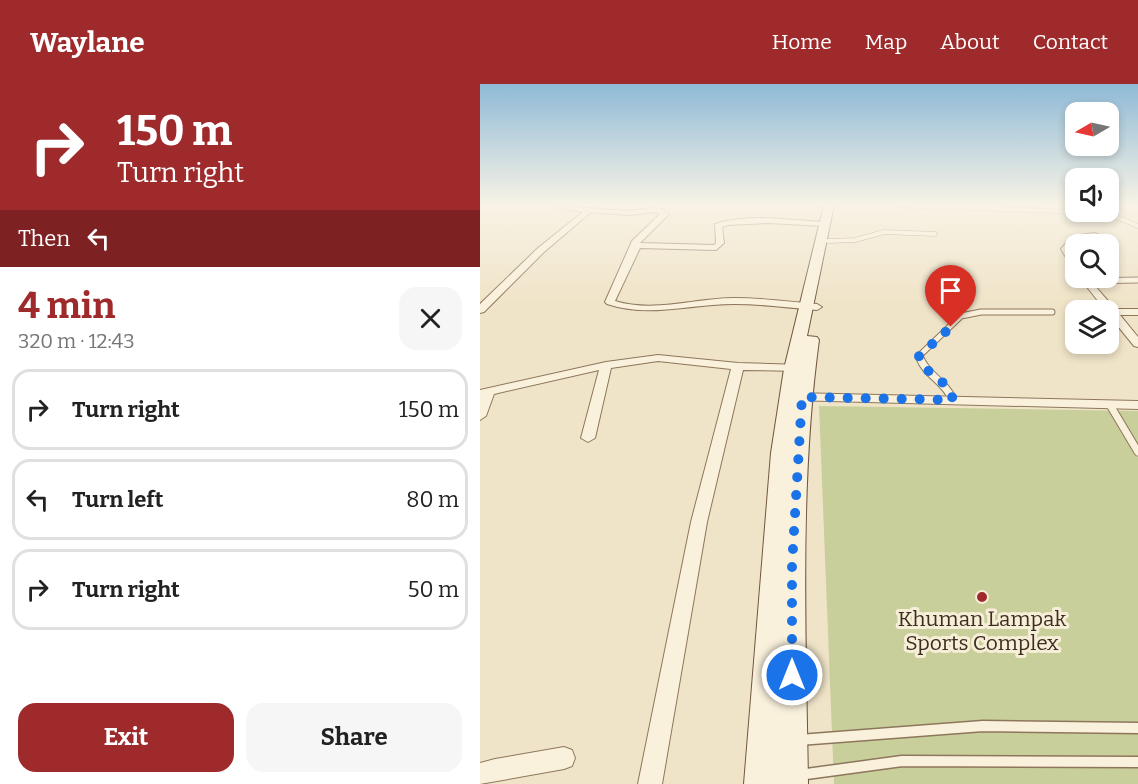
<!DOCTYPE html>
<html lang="en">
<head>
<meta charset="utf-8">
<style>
	:root { --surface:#fff; --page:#f6f6f6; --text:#222; --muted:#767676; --line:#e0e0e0; --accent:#9e2a2b }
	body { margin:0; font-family:Bitter,serif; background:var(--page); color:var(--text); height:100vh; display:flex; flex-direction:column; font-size:22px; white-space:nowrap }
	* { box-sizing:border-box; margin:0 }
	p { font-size:20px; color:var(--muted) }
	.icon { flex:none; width:33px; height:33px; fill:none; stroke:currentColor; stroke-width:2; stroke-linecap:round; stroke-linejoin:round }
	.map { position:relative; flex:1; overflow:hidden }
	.drawer { display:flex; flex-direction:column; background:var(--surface); width:480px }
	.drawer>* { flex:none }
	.top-card { background:#9e2a2b; color:#fff; overflow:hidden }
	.needle { width:39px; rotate:261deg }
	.buttons { position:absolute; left:585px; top:18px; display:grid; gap:12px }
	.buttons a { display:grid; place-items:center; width:54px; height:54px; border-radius:12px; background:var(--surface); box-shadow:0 3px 9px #0003; font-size:30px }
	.pin { position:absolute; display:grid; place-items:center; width:51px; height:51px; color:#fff; margin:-62px -26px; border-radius:50% 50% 50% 0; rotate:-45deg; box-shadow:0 0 6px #0007 }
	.pin .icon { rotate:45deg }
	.me { position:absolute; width:66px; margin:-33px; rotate:0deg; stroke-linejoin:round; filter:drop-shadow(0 0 4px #0008) }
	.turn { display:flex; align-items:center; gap:21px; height:126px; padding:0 18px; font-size:27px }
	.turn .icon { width:78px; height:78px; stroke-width:2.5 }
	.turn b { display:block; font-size:42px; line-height:51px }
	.then { display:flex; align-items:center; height:57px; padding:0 18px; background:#0003; gap:12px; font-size:22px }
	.round { display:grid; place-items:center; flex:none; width:63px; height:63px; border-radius:18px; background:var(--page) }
	.head { display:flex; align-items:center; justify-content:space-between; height:102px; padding:0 18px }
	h1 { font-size:36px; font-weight:700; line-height:45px; color:var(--accent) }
	.primary-button { display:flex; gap:12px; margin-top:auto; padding:12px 18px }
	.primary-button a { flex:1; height:69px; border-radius:18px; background:var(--accent); color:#fff; font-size:24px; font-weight:700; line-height:69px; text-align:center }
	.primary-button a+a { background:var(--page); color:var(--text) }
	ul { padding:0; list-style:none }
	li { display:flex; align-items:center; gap:18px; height:81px; margin:0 12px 9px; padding:0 6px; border:3px solid var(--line); border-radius:18px }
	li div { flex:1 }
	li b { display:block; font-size:22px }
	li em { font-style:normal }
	header { display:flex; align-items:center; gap:36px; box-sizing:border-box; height:84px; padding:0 30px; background:var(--accent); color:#fff }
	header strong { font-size:28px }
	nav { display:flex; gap:33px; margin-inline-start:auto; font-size:21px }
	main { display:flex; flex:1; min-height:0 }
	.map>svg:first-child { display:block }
	.green { fill:#c9cf9b }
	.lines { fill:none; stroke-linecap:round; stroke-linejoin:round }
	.lane-far3-casing { stroke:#8d765c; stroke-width:5 }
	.lane-far2-casing { stroke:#8d765c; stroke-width:7 }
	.lane-far1-casing { stroke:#8d765c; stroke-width:9 }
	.lane-casing { stroke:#8d765c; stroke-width:13 }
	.street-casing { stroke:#8d765c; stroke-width:2 }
	.secondary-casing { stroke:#6f573f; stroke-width:2 }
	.lane-far3 { stroke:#faf1dc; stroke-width:4 }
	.lane-far2 { stroke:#faf1dc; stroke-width:5 }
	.lane-far1 { stroke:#faf1dc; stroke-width:7 }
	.lane { stroke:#faf1dc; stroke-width:10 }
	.street { fill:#faf1dc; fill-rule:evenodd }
	.secondary { fill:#faf1dc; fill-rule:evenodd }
	.route { stroke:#1a73e8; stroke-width:10; stroke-dasharray:0 18 }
	.poi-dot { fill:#9e2a2b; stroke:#f7eed8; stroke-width:2 }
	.labels { text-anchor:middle; stroke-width:6; stroke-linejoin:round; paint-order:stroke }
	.near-poi-label { font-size:21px; fill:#3d2e20; stroke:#f7eed8 }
</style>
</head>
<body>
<header>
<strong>Waylane</strong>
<nav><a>Home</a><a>Map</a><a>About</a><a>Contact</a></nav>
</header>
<main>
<section class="drawer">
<div class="top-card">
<div class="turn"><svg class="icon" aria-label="right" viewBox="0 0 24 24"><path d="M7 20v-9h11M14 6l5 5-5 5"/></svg><div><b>150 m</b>Turn right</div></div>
<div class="then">Then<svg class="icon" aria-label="left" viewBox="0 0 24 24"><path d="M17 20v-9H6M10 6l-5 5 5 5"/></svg></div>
</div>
<div class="head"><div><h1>4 min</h1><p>320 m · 12:43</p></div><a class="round"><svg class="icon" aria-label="close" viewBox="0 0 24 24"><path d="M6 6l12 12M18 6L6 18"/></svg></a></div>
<ul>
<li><svg class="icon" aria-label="right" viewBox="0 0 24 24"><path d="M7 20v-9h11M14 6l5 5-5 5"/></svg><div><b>Turn right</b></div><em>150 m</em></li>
<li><svg class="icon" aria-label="left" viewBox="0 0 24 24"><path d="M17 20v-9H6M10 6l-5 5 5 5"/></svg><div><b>Turn left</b></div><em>80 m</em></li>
<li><svg class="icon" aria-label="right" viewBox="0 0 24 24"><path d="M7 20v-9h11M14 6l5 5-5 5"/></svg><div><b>Turn right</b></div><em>50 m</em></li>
</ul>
<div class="primary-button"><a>Exit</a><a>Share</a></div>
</section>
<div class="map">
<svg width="658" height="700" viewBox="0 0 658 700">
	<rect width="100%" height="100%" fill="#f0e4c8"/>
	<path class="green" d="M339,322L658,327V700H354Z"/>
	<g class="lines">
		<defs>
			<g id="lane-far3">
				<path d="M416,121L626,129L658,142"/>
				<path d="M348,157L375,156L404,148L455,150"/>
				<path d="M631,190L629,184L631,175"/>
			</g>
			<g id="lane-far2">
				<path d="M630,188L633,197"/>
				<path d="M608,197L658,196"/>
				<path d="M440,276L439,272L481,232L501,228H572"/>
			</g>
			<g id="lane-far1">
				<path d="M440,274C446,291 465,297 473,316"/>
				<path d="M630,321L658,368"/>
			</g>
			<g id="lane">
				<path d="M319,656L503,642L658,644"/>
				<path d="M319,691L422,677L658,678"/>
			</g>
			<g id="street">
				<path d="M175,121H182L180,124L189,130L160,159L234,161L236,159L235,140C269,129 308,136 343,138L347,140L343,142L289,139L248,141L242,143L244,159L236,166L160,164L135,217C174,229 216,214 254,214C282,214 310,218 337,220L342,223L337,226C310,224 282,220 254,220C211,220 169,234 127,220L125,218L152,157L180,130L176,128L148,131L111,128L64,168L4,228L0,229V220L58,164L103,128L78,124L79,122L148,127L173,124Z"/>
				<path d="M615,149L619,151L618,153L598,156L589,165L596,175V186L593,185L581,165L592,152Z"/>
				<path d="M600,194H608L635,225H658V231H640L658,253V263L654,262L628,230V226H625Z"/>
				<path d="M178,271L258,279L321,281L327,284L321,287L263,286L227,438L182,700H158L211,438L251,285L178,277L131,284L115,354L108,358L101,354L119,286L14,310L6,332L0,336V306L126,278Z"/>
				<path d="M315,309L658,317V325L311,316L309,313L311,310Z"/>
				<path d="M84,663L92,666L95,674L92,682L84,685L0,700V679L15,675Z"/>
			</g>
			<path id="secondary" d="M344,121H354L327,252L337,253L339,256C319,403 326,552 328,700H264L291,369L304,285Z"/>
		</defs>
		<use href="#lane-far3" class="lane-far3-casing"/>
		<use href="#lane-far2" class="lane-far2-casing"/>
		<use href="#lane-far1" class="lane-far1-casing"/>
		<use href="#lane" class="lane-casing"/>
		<use href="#street" class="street-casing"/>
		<use href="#secondary" class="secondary-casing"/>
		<use href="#lane-far3" class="lane-far3"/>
		<use href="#lane-far2" class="lane-far2"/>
		<use href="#lane-far1" class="lane-far1"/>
		<use href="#lane" class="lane"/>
		<use href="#street" class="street"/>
		<use href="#secondary" class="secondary"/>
	</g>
	<linearGradient id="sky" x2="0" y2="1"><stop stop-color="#8fbad6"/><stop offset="0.55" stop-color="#f8f3e6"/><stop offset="1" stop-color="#f8f3e6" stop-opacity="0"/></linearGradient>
	<rect width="658" height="219" fill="url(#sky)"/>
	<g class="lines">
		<path class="route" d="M312,591V481L322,313L473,316C466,291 442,291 439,272L471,243"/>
	</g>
	<circle class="poi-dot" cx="502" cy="513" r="6"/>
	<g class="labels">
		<g class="near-poi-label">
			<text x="502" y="542">Khuman Lampak<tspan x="502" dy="24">Sports Complex</tspan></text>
		</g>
	</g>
</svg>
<div class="buttons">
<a><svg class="needle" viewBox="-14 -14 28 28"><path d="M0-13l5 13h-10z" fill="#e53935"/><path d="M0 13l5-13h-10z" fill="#767676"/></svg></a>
<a><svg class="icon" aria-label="sound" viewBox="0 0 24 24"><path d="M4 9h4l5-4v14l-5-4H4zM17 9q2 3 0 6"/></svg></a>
<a><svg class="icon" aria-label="search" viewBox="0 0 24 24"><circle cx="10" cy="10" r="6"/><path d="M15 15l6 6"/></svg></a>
<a><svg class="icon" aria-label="layers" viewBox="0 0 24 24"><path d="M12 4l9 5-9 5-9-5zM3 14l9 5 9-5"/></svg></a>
</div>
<div class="pin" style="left:471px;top:243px;background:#d93025"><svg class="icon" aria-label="arrive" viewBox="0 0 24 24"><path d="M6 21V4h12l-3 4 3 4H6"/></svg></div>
<svg class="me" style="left:312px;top:591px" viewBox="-20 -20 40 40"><circle r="17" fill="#1a73e8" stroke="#fff" stroke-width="3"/><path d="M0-11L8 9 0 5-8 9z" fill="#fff"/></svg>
</div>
</main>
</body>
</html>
